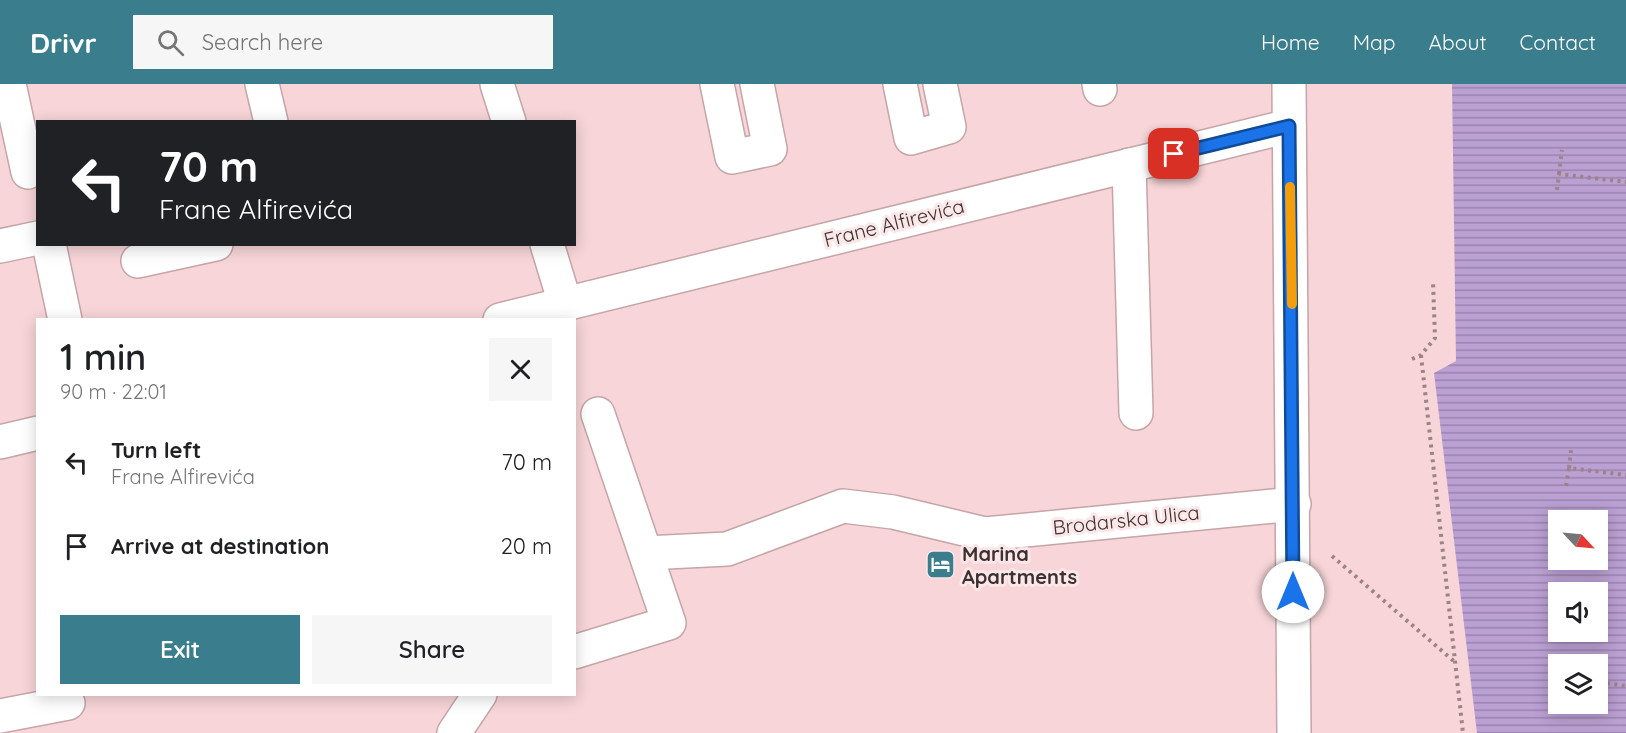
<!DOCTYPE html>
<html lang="en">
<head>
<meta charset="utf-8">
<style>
	:root { --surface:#fff; --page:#f6f6f6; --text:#202124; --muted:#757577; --accent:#3a7e8d }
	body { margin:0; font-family:Quicksand,sans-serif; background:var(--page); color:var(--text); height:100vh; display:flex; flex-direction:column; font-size:22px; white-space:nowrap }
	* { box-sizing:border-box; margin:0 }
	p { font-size:20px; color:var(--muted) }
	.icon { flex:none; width:33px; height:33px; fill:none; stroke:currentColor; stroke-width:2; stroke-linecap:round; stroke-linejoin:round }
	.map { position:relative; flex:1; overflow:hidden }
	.panel { position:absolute; left:36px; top:234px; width:540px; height:378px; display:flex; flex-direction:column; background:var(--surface); border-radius:0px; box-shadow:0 3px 15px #0003 }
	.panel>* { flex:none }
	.banner { position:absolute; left:36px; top:36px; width:540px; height:126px; border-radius:0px; box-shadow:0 3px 15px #0003; background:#202124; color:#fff; overflow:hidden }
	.needle { width:39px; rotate:116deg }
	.controls { position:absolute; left:1548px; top:426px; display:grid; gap:12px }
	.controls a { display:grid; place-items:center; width:60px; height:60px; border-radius:0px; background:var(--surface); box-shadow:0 3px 15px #0003; font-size:30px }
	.pin { position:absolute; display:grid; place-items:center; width:51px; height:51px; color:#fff; margin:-26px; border-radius:12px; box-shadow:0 3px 9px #0006 }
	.me { position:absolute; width:66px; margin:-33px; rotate:0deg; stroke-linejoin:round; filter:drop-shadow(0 0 4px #0008) }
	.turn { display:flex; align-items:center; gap:21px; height:126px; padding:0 24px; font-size:27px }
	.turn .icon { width:78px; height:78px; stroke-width:2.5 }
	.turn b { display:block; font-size:42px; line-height:51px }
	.round { display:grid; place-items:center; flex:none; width:63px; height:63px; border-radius:0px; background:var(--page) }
	.summary { display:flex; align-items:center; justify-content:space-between; height:102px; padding:0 24px }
	h1 { font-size:36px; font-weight:600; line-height:45px }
	.cta { display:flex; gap:12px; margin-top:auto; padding:12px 24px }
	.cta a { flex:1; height:69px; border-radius:0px; background:var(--accent); color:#fff; font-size:24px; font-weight:600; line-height:69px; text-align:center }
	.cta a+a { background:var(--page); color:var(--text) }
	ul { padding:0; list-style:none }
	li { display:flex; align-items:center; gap:18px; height:84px; padding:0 24px }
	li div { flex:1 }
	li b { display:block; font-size:22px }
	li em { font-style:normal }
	header { display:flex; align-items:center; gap:36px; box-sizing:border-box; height:84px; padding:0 30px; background:var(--accent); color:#fff }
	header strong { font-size:28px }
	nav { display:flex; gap:33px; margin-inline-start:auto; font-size:21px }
	.search { width:420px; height:54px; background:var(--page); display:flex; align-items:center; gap:15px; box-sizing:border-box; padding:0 21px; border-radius:0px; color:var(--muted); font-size:22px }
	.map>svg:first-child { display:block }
	.water { fill:url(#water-rules); fill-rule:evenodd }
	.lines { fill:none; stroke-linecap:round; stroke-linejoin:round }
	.minor-casing { stroke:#c5a5a7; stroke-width:36 }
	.path { stroke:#9c8486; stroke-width:4; stroke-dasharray:3 4.5; stroke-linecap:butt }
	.minor { stroke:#fff; stroke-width:33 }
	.route-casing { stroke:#114b97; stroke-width:15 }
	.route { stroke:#1a73e8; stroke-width:10 }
	.slow { stroke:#f59e0b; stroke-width:10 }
	.labels { text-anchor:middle; stroke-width:6; stroke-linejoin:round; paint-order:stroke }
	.street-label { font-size:20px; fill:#3d3031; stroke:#fbe6e8 }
	.poi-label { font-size:20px; font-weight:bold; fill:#3d3031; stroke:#fbe6e8; text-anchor:start }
</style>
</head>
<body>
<header>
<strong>Drivr</strong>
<div class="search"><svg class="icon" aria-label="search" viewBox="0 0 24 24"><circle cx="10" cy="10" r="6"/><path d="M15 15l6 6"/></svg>Search here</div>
<nav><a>Home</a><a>Map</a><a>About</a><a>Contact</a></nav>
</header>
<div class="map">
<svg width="1626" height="649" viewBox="0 0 1626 649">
	<defs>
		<pattern id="water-rules" width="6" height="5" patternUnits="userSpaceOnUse" patternTransform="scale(1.5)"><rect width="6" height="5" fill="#bba0d3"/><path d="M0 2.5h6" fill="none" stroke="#9983ac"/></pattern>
	</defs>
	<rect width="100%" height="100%" fill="#f7d5d8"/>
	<path class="water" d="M1452,0H1626V649H1477L1434,289L1456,277ZM1558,436H1598V476H1558ZM1558,508H1598V548H1558ZM1558,580H1598V620H1558Z"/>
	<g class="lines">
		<defs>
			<g id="minor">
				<path d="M9,0L28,88"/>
				<path d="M262,0L271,38"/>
				<path d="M497,0L509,38"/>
				<path d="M717,0L732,73L770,65L757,0"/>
				<path d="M900,0L911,54L949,43L940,0"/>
				<path d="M1099,0L1100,5"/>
				<path d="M1289,0L1294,649"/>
				<path d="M1129,81L1136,329"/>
				<path d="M49,160L65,236"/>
				<path d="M547,160L565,219"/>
				<path d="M0,162L38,154"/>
				<path d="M138,177L216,160"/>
				<path d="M500,236L1289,42"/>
				<path d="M0,358L38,349"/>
				<path d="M646,469L727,465L843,422L893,428L985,450L1294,420"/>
				<path d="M574,568L669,539L598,330"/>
				<path d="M0,632L68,619"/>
				<path d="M454,649L480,610"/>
			</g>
		</defs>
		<use href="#minor" class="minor-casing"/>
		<g class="path">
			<path d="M1559,90L1562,66"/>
			<path d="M1557,106L1559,90L1626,98"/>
			<path d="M1421,271L1463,649"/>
			<path d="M1412,275L1421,271L1435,254L1433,197"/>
			<path d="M1569,384L1571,366"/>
			<path d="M1566,402L1569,384L1626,391"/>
			<path d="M1332,472L1456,579"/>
			<path d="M1598,598L1600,579"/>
			<path d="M1598,604V598L1626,602"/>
		</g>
		<use href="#minor" class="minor"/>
	</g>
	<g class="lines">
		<defs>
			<path id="route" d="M1174,70L1289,42L1293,508"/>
		</defs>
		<use href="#route" class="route-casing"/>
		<use href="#route" class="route"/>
		<path class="slow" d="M1290,103L1292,220"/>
	</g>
	<defs>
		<symbol id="hotel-square" viewBox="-11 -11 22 22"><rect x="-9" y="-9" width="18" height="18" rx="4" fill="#3a7e8d" stroke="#fbe6e8"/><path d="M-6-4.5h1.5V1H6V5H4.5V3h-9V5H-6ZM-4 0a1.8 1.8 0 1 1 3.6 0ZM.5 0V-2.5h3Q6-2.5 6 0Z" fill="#fff"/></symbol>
	</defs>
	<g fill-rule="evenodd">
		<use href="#hotel-square" x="924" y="464" width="33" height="33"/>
	</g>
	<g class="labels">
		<g class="street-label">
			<text transform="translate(894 139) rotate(-14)" y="7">Frane Alfirevića</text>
			<text transform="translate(1126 436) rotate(-6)" y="7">Brodarska Ulica</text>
		</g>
		<g class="poi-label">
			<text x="962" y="477">Marina<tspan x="962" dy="23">Apartments</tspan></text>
		</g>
	</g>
</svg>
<div class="controls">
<a><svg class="needle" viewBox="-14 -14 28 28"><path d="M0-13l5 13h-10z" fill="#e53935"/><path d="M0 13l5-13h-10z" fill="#757577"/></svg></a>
<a><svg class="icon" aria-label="sound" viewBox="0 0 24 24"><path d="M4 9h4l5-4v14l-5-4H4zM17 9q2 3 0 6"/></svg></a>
<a><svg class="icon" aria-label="layers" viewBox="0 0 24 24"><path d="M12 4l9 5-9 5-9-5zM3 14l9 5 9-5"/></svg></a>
</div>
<div class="pin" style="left:1174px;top:70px;background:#d93025"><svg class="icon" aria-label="arrive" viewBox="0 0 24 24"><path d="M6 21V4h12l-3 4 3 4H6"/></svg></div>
<svg class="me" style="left:1293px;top:508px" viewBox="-20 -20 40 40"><circle r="19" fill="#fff"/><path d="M0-13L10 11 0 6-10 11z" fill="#1a73e8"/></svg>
<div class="banner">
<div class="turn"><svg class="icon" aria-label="left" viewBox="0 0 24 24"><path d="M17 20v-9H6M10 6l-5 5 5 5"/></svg><div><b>70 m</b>Frane Alfirevića</div></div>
</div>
<section class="panel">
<div class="summary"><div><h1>1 min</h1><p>90 m · 22:01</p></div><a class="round"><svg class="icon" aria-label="close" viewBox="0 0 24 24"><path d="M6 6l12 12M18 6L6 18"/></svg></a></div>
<ul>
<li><svg class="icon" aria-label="left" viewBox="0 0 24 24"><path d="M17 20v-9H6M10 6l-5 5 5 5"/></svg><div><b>Turn left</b><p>Frane Alfirevića</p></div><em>70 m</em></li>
<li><svg class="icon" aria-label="arrive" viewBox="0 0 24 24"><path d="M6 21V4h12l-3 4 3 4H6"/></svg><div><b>Arrive at destination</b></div><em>20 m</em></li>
</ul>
<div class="cta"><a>Exit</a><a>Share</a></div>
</section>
</div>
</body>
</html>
